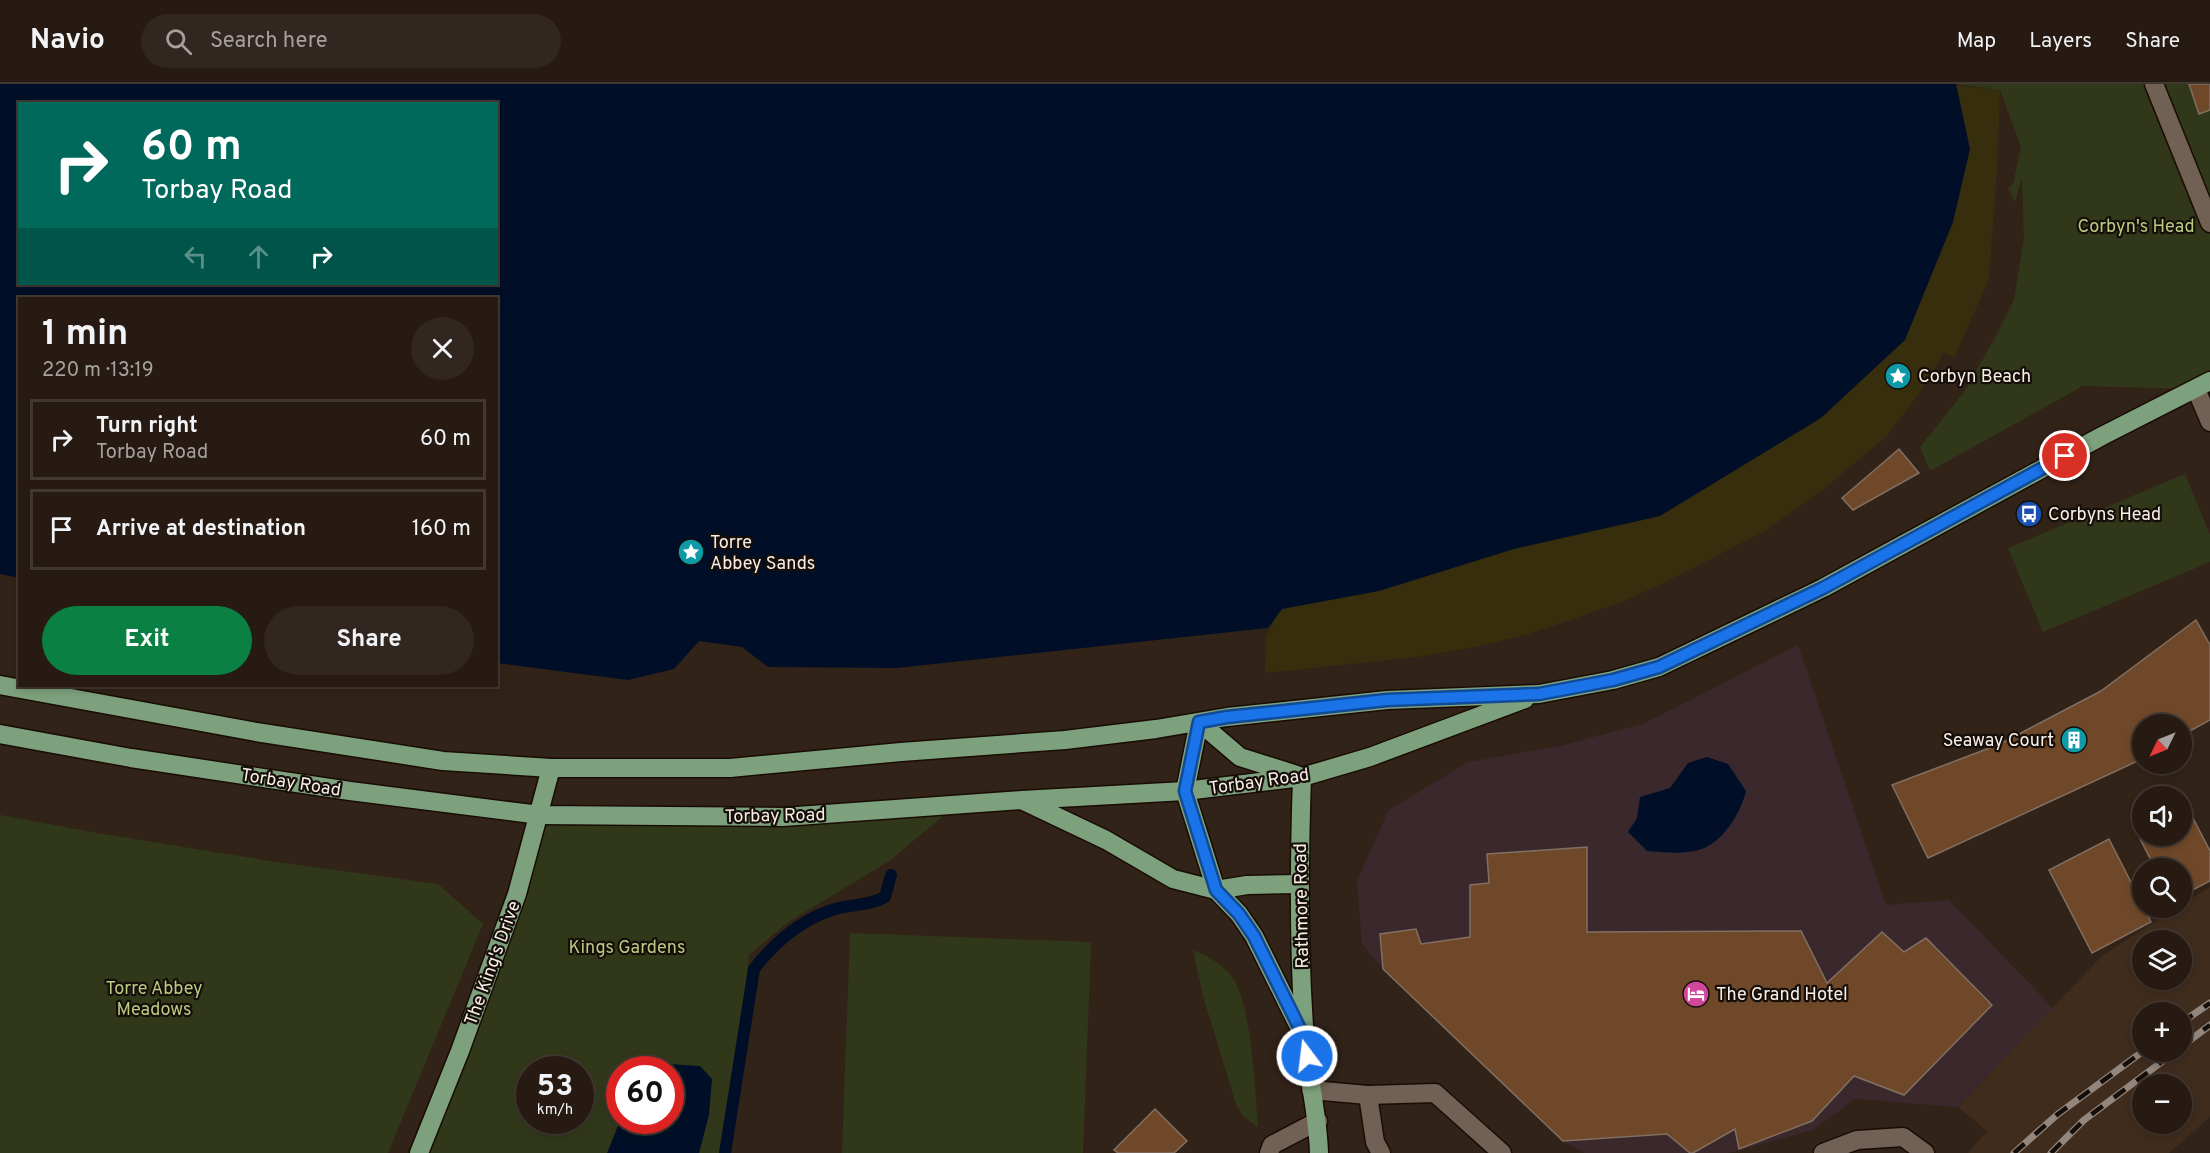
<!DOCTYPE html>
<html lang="en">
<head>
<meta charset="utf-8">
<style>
	:root { --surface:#261a12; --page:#322720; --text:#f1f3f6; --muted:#a4a19f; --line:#423832; --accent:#0b8043 }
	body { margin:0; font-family:Overpass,sans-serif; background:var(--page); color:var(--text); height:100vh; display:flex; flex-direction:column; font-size:22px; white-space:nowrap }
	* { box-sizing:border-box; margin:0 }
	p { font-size:20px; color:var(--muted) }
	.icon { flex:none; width:33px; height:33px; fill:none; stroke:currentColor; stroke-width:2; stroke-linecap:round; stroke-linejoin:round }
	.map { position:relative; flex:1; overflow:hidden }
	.panel { position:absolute; left:18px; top:213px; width:480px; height:390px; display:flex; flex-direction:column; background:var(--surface); border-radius:0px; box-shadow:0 3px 9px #0003,0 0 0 2px var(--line) }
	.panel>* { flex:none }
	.guide { position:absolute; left:18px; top:18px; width:480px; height:183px; border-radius:0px; box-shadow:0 3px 9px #0003,0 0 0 2px var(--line); background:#00695c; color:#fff; overflow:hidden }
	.needle { width:39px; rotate:227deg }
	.fabs { position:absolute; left:2132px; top:630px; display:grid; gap:12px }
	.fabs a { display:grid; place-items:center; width:60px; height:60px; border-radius:50%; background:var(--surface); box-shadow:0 3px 9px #0003,0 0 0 2px var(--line); font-size:30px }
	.speed { position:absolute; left:516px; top:972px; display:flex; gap:12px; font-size:30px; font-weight:700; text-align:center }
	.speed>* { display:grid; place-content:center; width:78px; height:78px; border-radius:50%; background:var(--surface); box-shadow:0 3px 9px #0003,0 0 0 2px var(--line); line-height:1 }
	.speed small { font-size:15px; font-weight:400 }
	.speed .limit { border:9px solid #d22; background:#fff; color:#111 }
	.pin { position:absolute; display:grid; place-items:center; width:51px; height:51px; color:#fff; margin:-26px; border:3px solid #fff; border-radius:50%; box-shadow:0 2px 6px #0007 }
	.me { position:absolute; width:66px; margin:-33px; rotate:345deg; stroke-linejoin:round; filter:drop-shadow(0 0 4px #0008) }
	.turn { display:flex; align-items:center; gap:21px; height:126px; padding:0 24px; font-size:27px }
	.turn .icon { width:78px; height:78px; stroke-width:2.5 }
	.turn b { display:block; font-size:42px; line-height:51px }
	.lanes { display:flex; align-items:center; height:57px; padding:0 24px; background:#0003; justify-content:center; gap:30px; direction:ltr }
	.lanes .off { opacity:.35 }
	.round { display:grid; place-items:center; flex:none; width:63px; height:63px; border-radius:32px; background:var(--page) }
	.summary { display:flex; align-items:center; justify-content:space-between; height:102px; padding:0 24px }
	h1 { font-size:36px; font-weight:700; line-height:45px }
	.cta { display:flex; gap:12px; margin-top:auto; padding:12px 24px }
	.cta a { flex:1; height:69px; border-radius:36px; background:var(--accent); color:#fff; font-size:24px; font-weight:700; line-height:69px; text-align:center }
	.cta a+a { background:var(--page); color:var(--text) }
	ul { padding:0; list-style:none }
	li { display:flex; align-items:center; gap:18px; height:81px; margin:0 12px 9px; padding:0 12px; border:3px solid var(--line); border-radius:0px }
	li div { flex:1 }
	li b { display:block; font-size:22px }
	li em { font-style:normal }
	header { display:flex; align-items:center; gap:36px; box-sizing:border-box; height:84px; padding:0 30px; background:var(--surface); border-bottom:2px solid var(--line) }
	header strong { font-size:28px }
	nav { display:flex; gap:33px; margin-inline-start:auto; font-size:21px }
	.search { width:420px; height:54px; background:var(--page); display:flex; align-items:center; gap:15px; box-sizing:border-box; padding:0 21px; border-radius:33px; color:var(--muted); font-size:22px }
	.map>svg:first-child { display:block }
	.commercial { fill:#3b282c }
	.built { fill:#402c1d; fill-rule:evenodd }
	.green { fill:#31381a; fill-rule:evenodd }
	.sand { fill:#362e0d }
	.water { fill:#000f27; fill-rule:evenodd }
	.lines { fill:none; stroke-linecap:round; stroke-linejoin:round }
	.stream { stroke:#000f27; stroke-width:12 }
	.building { fill:#6f4829; stroke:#816f63; stroke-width:1.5 }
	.lane-casing { stroke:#190c04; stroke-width:21 }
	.street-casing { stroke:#190c04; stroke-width:21 }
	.primary-casing { stroke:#190c04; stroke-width:21 }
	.lane { stroke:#716054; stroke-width:18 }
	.street { stroke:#716054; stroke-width:18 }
	.primary { stroke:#7ea17d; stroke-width:18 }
	.rail-casing { stroke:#93867d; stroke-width:7 }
	.rail { stroke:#150e09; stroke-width:4.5; stroke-dasharray:14; stroke-linecap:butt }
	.route-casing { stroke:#114b97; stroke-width:15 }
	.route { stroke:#1a73e8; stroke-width:10 }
	.labels { text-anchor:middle; stroke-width:4.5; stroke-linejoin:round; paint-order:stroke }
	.park-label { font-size:18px; fill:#b9cb81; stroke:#150e09 }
	.poi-label { font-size:18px; fill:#f9efe8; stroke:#150e09; text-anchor:start }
	.street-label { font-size:18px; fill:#f9efe8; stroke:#150e09 }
</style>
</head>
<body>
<header>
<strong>Navio</strong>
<div class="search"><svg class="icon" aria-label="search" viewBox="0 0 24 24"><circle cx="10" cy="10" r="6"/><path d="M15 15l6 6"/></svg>Search here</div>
<nav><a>Map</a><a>Layers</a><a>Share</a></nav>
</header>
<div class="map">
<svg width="2210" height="1069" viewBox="0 0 2210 1069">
	<rect width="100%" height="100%" fill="#322318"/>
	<path class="commercial" d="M1798,561L1886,821L1949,816L2053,924L1958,1023L1855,1015L1813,1046L1728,1069H1585L1563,1057L1383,885L1362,860L1357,797L1388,727L1468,678L1560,662L1643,640Z"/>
	<path class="built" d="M2210,803V1033L2169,1069H1968L1987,1047L1958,1023L2103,871L2177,824H2181V821ZM2142,856H2181V896H2142ZM2181,928V968H2142V928ZM2181,1000V1040H2142V1000Z"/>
	<g class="green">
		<path d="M1925,0H2210V288L2196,305L2083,302L1930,387L1920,363L1964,308L1995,254L2014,216L2024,154L2022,94L2015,118L2008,104L2013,100L2021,63L2000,6L1956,0Z"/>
		<path d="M2185,390L2210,451V478L2043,548L2008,464Z"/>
		<path d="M955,722L889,777L787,839L749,871L728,1069H419L540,731ZM530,986H580V1036H530ZM620,986H670V1036H620Z"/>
		<path d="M0,731L97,749L276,778L438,800L483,840L388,1069H0Z"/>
		<path d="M850,849L1091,858L1083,1069H842Z"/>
		<path d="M1193,866C1209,872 1228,883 1236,900C1252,931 1255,1006 1258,1043L1243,1032L1236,1020L1203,912Z"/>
	</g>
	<path class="sand" d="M1943,0L2000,6L1997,86L1989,196L1954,274L1944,268L1918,311L1887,352L1825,404L1765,447L1666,498L1622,518L1568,537L1525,551L1470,564L1418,573L1265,589L1266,552L1277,532L1268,544L1156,556L1153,525Z"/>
	<g class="water">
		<path d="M0,0H1956L1970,65L1953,138L1905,256L1821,334L1660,432L1514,465L1379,507L1282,525L1268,544L897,584L768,583L742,563L699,557L674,585L628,596L497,579L496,214H20L19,494L0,490ZM20,20H496V200H20Z"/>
		<path d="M1707,673L1728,680L1746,707C1741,728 1724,757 1702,765C1685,771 1664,768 1647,767L1628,748L1637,734L1640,713L1670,704L1688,679Z"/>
		<path d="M652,979L700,982L712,995L709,1031L699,1069H607L620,1037L670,1036V986L644,985Z"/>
	</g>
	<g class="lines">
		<path class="stream" d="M725,1069L754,885C775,858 802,835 835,825C852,820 870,822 885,813L891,791"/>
	</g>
	<g class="building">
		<path d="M2189,0H2210V26L2199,30Z"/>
		<path d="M1899,365L1919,389L1853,426L1842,414Z"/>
		<path d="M2196,536L2210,561V636L2181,652V640H2142V675L1928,774L1892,701L2000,660L2101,607Z"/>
		<path d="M2183,715L2210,767V797L2181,812V784H2155L2133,741L2142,736V752H2181V716Z"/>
		<path d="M2109,755L2142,820V824H2144L2151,838L2092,869L2049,786Z"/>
		<path d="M1587,763V848L1801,847L1827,899L1882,848L1904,868L1926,854L1992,921L1904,1011L1854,992L1812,1037L1739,1065L1735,1045L1693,1069H1690L1667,1050L1563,1057L1383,885L1380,850L1416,845L1421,860L1470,853V801L1489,799L1487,770Z"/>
		<path d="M1155,1025L1187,1057L1174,1069H1118L1114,1066Z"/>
	</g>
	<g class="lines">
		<defs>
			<g id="lane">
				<path d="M2154,0L2210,139"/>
				<path d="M1368,1011L1375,1058L1381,1069"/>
				<path d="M1269,1069L1272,1061L1318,1037"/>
			</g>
			<g id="street">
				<path d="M2196,305L2210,338"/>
				<path d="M1311,1006L1368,1011L1435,1009L1502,1069"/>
				<path d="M1823,1069L1857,1056L1903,1053L1925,1069"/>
			</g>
			<g id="primary">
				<path d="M0,601L256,648L443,677L551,684H730L901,668L1065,656L1156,645L1227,633L1387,616L1539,610L1613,596L1659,583L1684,571L1823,504L2102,352L2210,297"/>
				<path d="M0,650L131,674L350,707L540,731L783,733L1022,716L1185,707L1302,693L1370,673L1525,615"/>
				<path d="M1297,691L1240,673L1199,638L1185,707L1216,806L1239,830L1254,852L1305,955"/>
				<path d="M1302,693C1299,780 1298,868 1305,955C1308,993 1318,1031 1319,1069"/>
				<path d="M1024,717L1106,756L1173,795L1216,806L1247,801L1298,800"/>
				<path d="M419,1069L460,967L517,810L551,684"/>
			</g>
		</defs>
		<use href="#lane" class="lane-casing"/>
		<use href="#street" class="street-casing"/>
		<use href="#primary" class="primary-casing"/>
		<use href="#lane" class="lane"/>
		<use href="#street" class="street"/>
		<use href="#primary" class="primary"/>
		<defs>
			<g id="rail">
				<path d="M2181,939L2210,919"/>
				<path d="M2181,963L2210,941"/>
				<path d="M2014,1069L2058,1030L2142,968"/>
				<path d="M2051,1069L2084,1036L2175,968"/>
			</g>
		</defs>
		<use href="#rail" class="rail-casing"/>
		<use href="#rail" class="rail"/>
	</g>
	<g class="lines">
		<defs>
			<path id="route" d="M1307,972L1305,955L1254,852L1239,830L1216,806L1185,707L1199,638L1227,633L1387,616L1539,610L1613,596L1659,583L1823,504L2065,372"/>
		</defs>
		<use href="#route" class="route-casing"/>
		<use href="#route" class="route"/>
	</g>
	<defs>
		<symbol id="sight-disc" viewBox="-11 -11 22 22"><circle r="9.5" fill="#0f9aa8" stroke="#150e09"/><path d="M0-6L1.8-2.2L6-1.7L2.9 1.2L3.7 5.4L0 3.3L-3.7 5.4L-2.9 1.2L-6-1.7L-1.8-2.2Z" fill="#fff"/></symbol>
		<symbol id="bus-disc" viewBox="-11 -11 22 22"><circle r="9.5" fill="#1a4fb4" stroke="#150e09"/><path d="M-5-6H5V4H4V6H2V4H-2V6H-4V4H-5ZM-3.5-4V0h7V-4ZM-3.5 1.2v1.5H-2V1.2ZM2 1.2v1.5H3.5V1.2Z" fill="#fff"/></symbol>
		<symbol id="building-disc" viewBox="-11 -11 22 22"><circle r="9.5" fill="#0f9aa8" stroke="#150e09"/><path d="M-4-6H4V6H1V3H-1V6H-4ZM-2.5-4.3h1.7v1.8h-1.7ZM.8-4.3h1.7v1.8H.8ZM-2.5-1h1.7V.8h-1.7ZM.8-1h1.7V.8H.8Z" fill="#fff"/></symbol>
		<symbol id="hotel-disc" viewBox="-11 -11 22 22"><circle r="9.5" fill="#d1479c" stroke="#150e09"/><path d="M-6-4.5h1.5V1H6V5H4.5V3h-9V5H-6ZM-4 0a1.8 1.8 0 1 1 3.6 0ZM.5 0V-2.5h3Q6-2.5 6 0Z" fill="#fff"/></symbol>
	</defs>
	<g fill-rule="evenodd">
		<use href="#sight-disc" x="1883" y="277" width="30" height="30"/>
		<use href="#bus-disc" x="2014" y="415" width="30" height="30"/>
		<use href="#sight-disc" x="676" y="453" width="30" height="30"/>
		<use href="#building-disc" x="2059" y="641" width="30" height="30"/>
		<use href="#hotel-disc" x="1681" y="895" width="30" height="30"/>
	</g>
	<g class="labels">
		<g class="park-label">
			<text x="2136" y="148">Corbyn's Head</text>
			<text x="627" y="869">Kings Gardens</text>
			<text x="154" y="910">Torre Abbey<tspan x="154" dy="21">Meadows</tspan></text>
		</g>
		<g class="poi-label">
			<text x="1918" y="298">Corbyn Beach</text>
			<text x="2048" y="436">Corbyns Head</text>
			<text x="710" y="464">Torre<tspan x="710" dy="21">Abbey Sands</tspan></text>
			<text x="2054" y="662" text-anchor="end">Seaway Court</text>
			<text x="1716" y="916">The Grand Hotel</text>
		</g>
		<g class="street-label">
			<text transform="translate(1259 697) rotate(-8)" y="6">Torbay Road</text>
			<text transform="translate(291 698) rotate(9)" y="6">Torbay Road</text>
			<text transform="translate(775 731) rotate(-1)" y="6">Torbay Road</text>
			<text transform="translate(1301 822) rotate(-91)" y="6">Rathmore Road</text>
			<text transform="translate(492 879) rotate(-70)" y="6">The King's Drive</text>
		</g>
	</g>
</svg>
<div class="fabs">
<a><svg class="needle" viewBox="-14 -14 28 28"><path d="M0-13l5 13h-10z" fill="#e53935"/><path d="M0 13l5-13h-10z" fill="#a4a19f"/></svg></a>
<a><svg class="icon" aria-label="sound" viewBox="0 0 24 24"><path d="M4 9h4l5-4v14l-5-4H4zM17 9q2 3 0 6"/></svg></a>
<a><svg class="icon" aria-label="search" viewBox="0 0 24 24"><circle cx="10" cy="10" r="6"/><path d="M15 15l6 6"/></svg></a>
<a><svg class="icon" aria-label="layers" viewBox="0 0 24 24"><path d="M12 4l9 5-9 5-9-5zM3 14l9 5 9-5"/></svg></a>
<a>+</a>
<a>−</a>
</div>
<div class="speed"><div>53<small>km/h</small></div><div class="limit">60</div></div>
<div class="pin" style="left:2065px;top:372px;background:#d93025"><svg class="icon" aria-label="arrive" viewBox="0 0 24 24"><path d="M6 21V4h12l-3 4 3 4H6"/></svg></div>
<svg class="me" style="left:1307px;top:972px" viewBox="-20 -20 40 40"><circle r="17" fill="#1a73e8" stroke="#fff" stroke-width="3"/><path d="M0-11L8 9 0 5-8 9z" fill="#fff"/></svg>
<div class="guide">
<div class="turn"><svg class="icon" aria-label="right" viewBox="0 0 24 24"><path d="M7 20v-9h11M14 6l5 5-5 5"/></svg><div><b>60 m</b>Torbay Road</div></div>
<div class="lanes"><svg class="icon off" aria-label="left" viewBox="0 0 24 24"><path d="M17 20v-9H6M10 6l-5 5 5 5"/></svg><svg class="icon off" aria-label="ahead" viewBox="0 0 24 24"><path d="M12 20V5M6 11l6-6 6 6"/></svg><svg class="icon" aria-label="right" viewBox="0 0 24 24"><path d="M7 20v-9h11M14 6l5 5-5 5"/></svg></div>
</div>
<section class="panel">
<div class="summary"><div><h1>1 min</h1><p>220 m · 13:19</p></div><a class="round"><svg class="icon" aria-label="close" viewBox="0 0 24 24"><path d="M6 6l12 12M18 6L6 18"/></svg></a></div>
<ul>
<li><svg class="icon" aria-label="right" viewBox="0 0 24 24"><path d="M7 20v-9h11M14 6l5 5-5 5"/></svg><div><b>Turn right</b><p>Torbay Road</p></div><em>60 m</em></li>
<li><svg class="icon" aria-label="arrive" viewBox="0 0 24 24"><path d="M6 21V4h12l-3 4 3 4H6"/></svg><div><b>Arrive at destination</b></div><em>160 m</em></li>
</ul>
<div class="cta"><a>Exit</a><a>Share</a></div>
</section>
</div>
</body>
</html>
